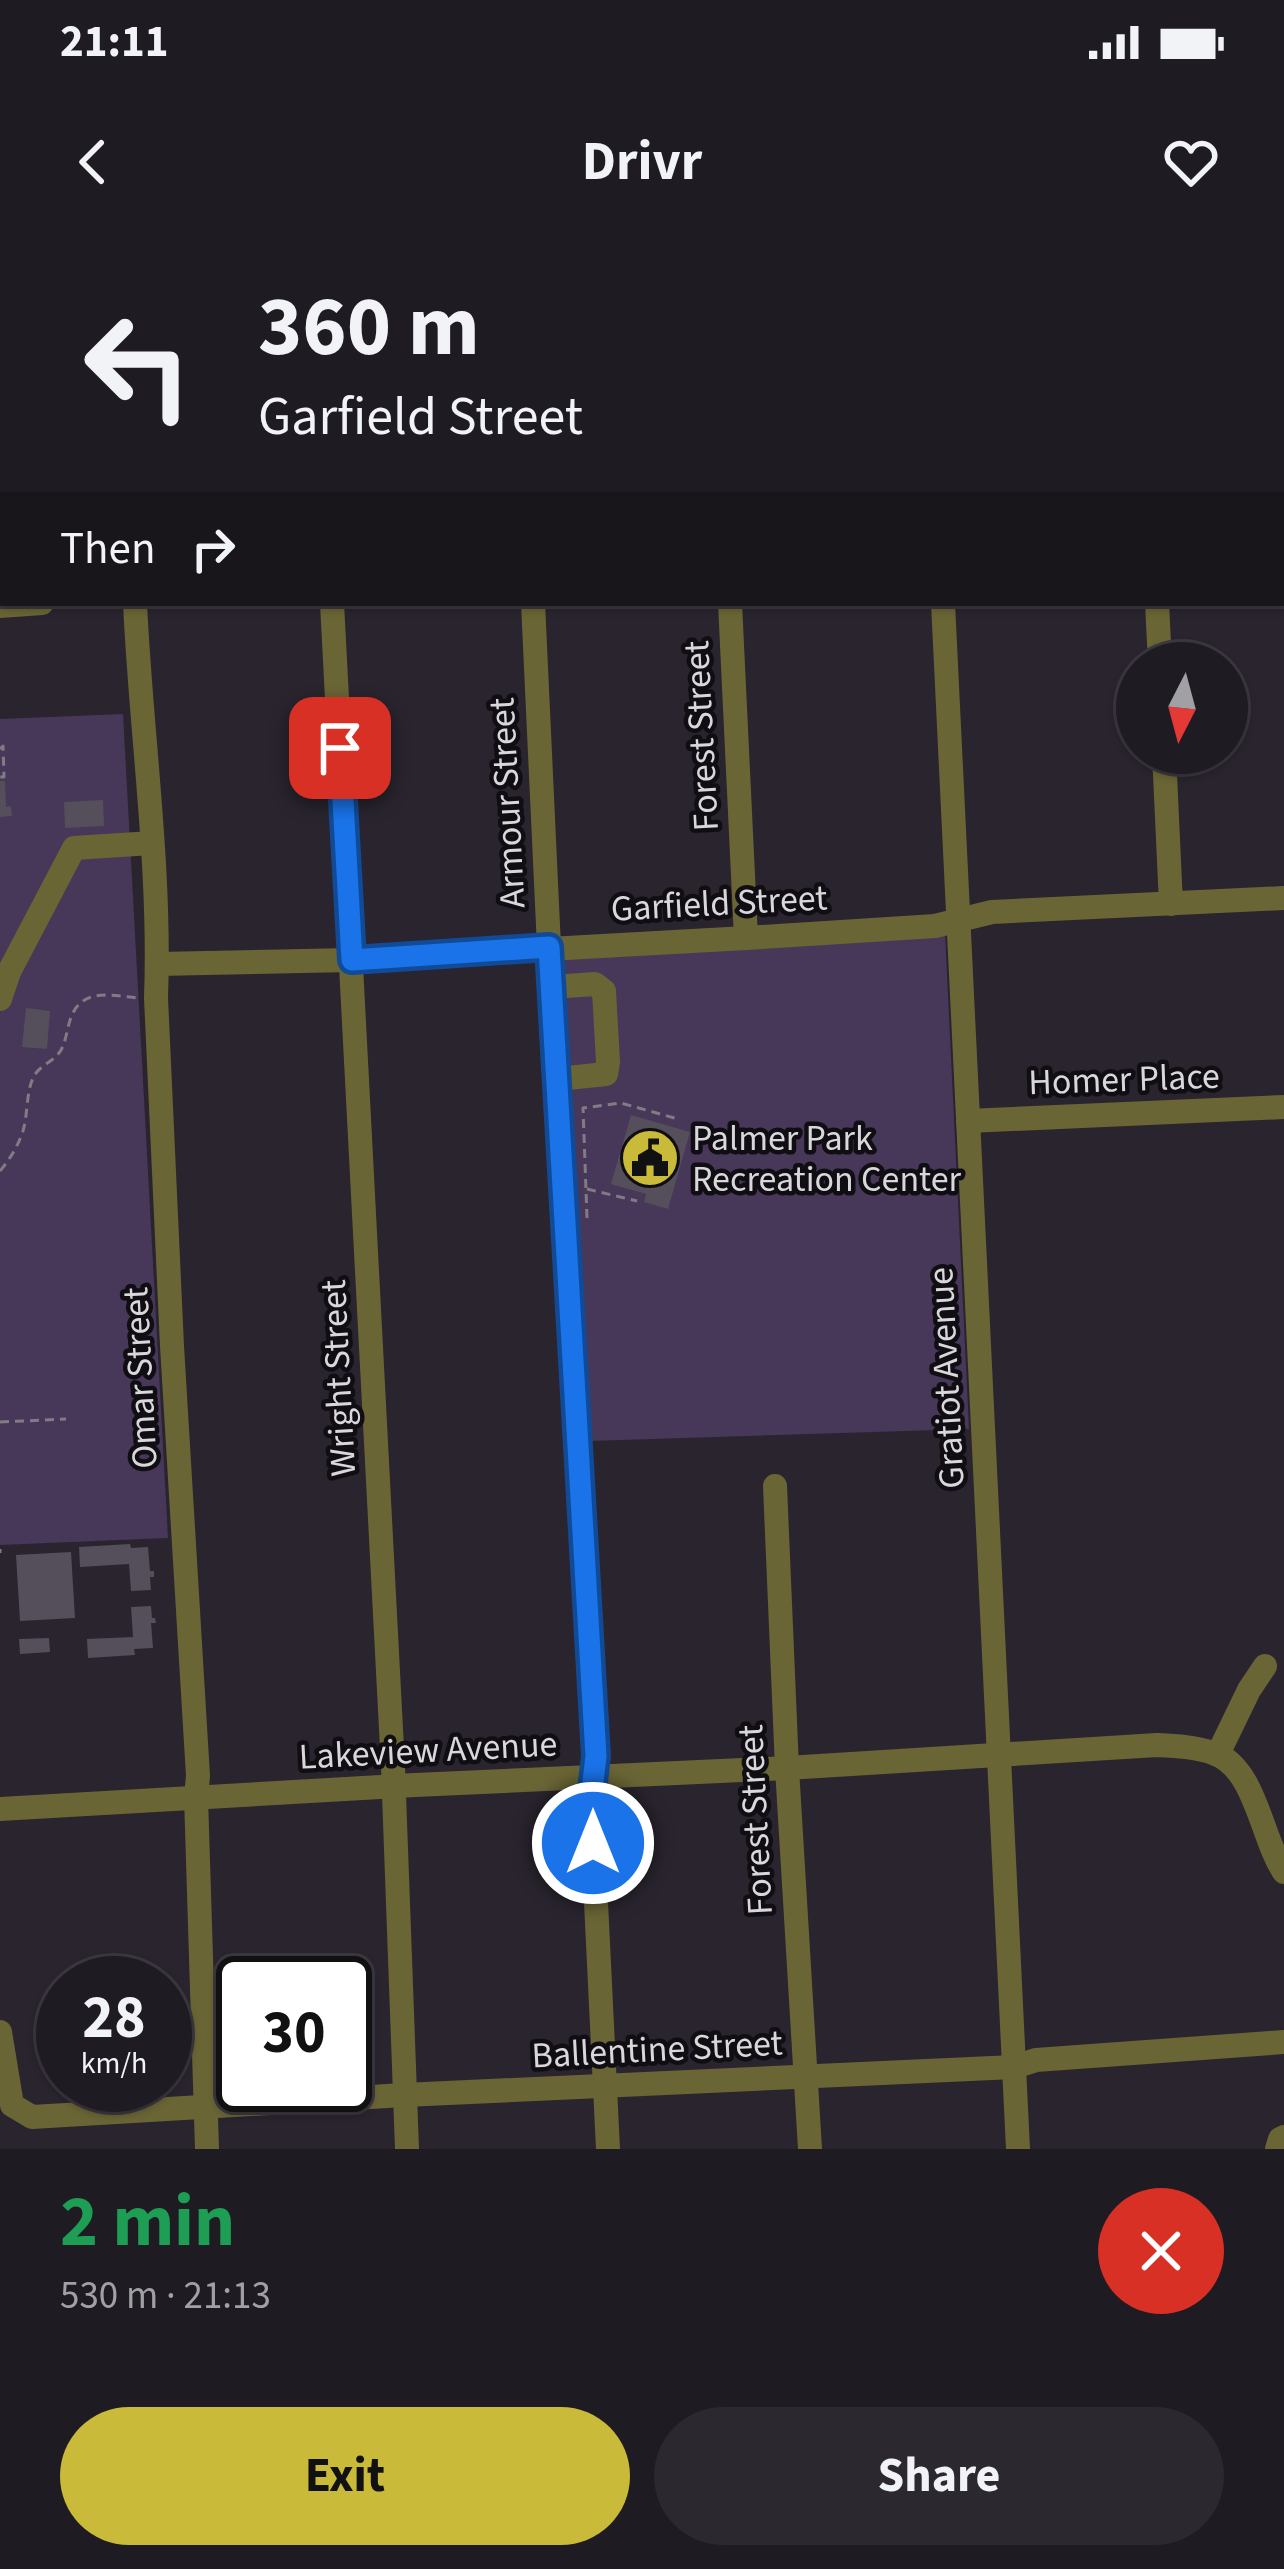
<!DOCTYPE html>
<html lang="en">
<head>
<meta charset="utf-8">
<style>
	:root { --surface:#1f1b22; --page:#2c282f; --text:#f1f3f6; --muted:#a1a1a5; --line:#3c3940; --accent:#c9ba3a }
	body { margin:0; font-family:"Source Sans 3",sans-serif; background:var(--page); color:var(--text); height:100vh; display:flex; flex-direction:column; font-size:45px; white-space:nowrap }
	* { box-sizing:border-box; margin:0 }
	p { font-size:39px; color:var(--muted) }
	.icon { flex:none; width:66px; height:66px; fill:none; stroke:currentColor; stroke-width:2; stroke-linecap:round; stroke-linejoin:round }
	.map { position:relative; height:1909px; overflow:hidden }
	.panel { display:flex; flex-direction:column; background:var(--surface); flex:1 }
	.panel>* { flex:none }
	.top-card { position:absolute; left:0px; top:0px; width:1284px; height:366px; box-shadow:0 3px 9px #0004,0 0 0 3px var(--line); background:#1f1b22; color:var(--text); overflow:hidden }
	.needle { width:78px; rotate:186deg }
	.controls { position:absolute; left:1116px; top:402px; display:grid; gap:24px }
	.controls a { display:grid; place-items:center; width:132px; height:132px; border-radius:50%; background:var(--surface); box-shadow:0 3px 9px #0004,0 0 0 3px var(--line); font-size:60px }
	.speed { position:absolute; left:36px; top:1716px; display:flex; gap:24px; font-size:60px; font-weight:700; text-align:center }
	.speed>* { display:grid; place-content:center; width:156px; height:156px; border-radius:50%; background:var(--surface); box-shadow:0 3px 9px #0004,0 0 0 3px var(--line); line-height:1 }
	.speed small { font-size:30px; font-weight:400 }
	.speed .limit { border:6px solid #111; border-radius:18px; background:#fff; color:#111 }
	.pin { position:absolute; display:grid; place-items:center; width:102px; height:102px; color:#fff; margin:-51px; border-radius:24px; box-shadow:0 6px 18px #0006 }
	.me { position:absolute; width:132px; margin:-66px; rotate:0deg; stroke-linejoin:round; filter:drop-shadow(0 0 9px #0008) }
	.turn { display:flex; align-items:center; gap:42px; height:252px; padding:0 60px; font-size:54px }
	.turn .icon { width:156px; height:156px; stroke-width:2.5 }
	.turn b { display:block; font-size:84px; line-height:102px }
	.then { display:flex; align-items:center; height:114px; padding:0 60px; background:#0003; gap:24px; font-size:45px }
	.round { display:grid; place-items:center; flex:none; width:126px; height:126px; border-radius:63px; background:var(--page) }
	.headline { display:flex; align-items:center; justify-content:space-between; height:204px; padding:0 60px }
	h1 { font-size:72px; font-weight:700; line-height:90px; color:#1e9e55 }
	.primary-button { display:flex; gap:24px; margin-top:auto; padding:24px 60px }
	.primary-button a { flex:1; height:138px; border-radius:72px; background:var(--accent); color:#111; font-size:48px; font-weight:700; line-height:138px; text-align:center }
	.primary-button a+a { background:var(--page); color:var(--text) }
	.status { display:flex; justify-content:space-between; align-items:center; height:84px; padding:0 60px; background:var(--surface); direction:ltr }
	.status svg { height:33px; fill:currentColor }
	header { display:flex; justify-content:space-between; align-items:center; height:156px; padding:0 60px; background:var(--surface); font-size:54px; font-weight:700 }
	.map>svg:first-child { display:block }
	.built { fill:#312a3a }
	.green { fill:#473759 }
	.building { fill:#544f5a }
	.lines { fill:none; stroke-linecap:round; stroke-linejoin:round }
	.path { stroke:#807c84; stroke-width:3; stroke-dasharray:9 6; stroke-linecap:butt }
	.minor { stroke:#6a6535; stroke-width:24 }
	.rail-casing { stroke:#c0bdc3; stroke-width:9 }
	.rail { stroke:#100e13; stroke-width:4.5; stroke-dasharray:14; stroke-linecap:butt }
	.route-casing { stroke:#114b97; stroke-width:30 }
	.route { stroke:#1a73e8; stroke-width:21 }
	.labels { text-anchor:middle; stroke-width:9; stroke-linejoin:round; paint-order:stroke }
	.street-label { font-size:36px; fill:#d9d6dc; stroke:#100e13 }
	.poi-label { font-size:36px; fill:#d9d6dc; stroke:#100e13; text-anchor:start }
</style>
</head>
<body>
<div class="status"><b>21:11</b><svg viewBox="0 0 49 12"><path d="M0 12V9h3v3zM5 12V6h3v6zM10 12V3h3v9zM15 12V0h3v12zM26 1h20v11H26zM47 4h2v5h-2z"/></svg></div>
<header><svg class="icon" aria-label="back" viewBox="0 0 24 24"><path d="M15 5l-7 7 7 7"/></svg>Drivr<svg class="icon" aria-label="heart" viewBox="0 0 24 24"><path d="M12 20l-8-8c-3-5 5-10 8-4 3-6 11-1 8 4z"/></svg></header>
<div class="map">
<svg width="1284" height="1909" viewBox="0 0 1284 1909">
	<rect width="100%" height="100%" fill="#29242e"/>
	<path class="built" d="M0,0H84V3H3V338L0,339Z"/>
	<g class="green">
		<path d="M123,474L168,1298L0,1305V479Z"/>
		<path d="M945,693L969,1189L589,1201L562,710Z"/>
	</g>
	<g class="building">
		<path d="M0,541H5L6,567L11,566L12,576L0,577Z"/>
		<path d="M103,560L104,586L65,588L64,562Z"/>
		<path d="M26,768L50,771L47,809L22,807Z"/>
		<path d="M631,875L690,892L668,969L644,962L646,954L611,944Z"/>
		<path d="M130,1304L131,1308L148,1307L150,1331H154V1337H150L151,1350L131,1351L129,1324L80,1327L79,1307Z"/>
		<path d="M71,1312L75,1378L20,1381L16,1315Z"/>
		<path d="M151,1366L152,1378H155L156,1383H151L153,1408L134,1409L135,1415L88,1418L87,1399L133,1397L131,1367Z"/>
		<path d="M49,1398L50,1412L20,1414L19,1399Z"/>
	</g>
	<g class="lines">
		<g class="path">
			<path d="M0,509L3,506L4,537H0"/>
			<path d="M0,931C10,919 18,906 23,891C28,874 26,851 34,836C41,824 54,822 61,810C67,799 67,786 72,775C84,747 115,756 138,758"/>
			<path d="M587,949L637,961"/>
			<path d="M587,978L583,868L621,863L678,879"/>
			<path d="M0,1182L66,1179"/>
			<path d="M0,1309V1313"/>
		</g>
		<g class="minor">
			<path d="M114,0V3"/>
			<path d="M317,0L318,3"/>
			<path d="M513,0V3"/>
			<path d="M713,0V3"/>
			<path d="M926,0V3"/>
			<path d="M1138,0L1139,3"/>
			<path d="M1237,0V3"/>
			<path d="M398,3L445,0"/>
			<path d="M1281,195H1284"/>
			<path d="M1281,308H1284"/>
			<path d="M135,363C141,494 161,626 156,758L172,1106L198,1536L196,1557L207,1909"/>
			<path d="M332,363L393,1527L407,1909"/>
			<path d="M533,363L549,707L596,1517L591,1559L608,1909"/>
			<path d="M730,363L746,698"/>
			<path d="M943,363L1018,1909"/>
			<path d="M1157,363L1160,423"/>
			<path d="M0,366L42,363"/>
			<path d="M1164,513L1171,664"/>
			<path d="M157,724L352,720L746,698L935,686L992,672L1284,658"/>
			<path d="M552,747L595,744L604,751L608,822L606,834L558,839"/>
			<path d="M0,759L9,732L74,608L152,603"/>
			<path d="M968,881L1284,867"/>
			<path d="M775,1246L787,1528L810,1909"/>
			<path d="M1218,1514L1249,1450L1265,1426"/>
			<path d="M0,1569L415,1545L787,1528L1157,1505C1176,1506 1196,1507 1213,1513C1256,1527 1261,1598 1284,1632"/>
			<path d="M0,1792L12,1865L32,1877L404,1855L1014,1827L1036,1820L1284,1802"/>
			<path d="M1277,1909L1280,1899L1284,1897"/>
		</g>
		<defs>
			<path id="rail" d="M69,0L70,3"/>
		</defs>
		<use href="#rail" class="rail-casing"/>
		<use href="#rail" class="rail"/>
	</g>
	<g class="lines">
		<defs>
			<path id="route" d="M340,508L352,720L549,707L596,1516L591,1559L593,1603"/>
		</defs>
		<use href="#route" class="route-casing"/>
		<use href="#route" class="route"/>
	</g>
	<defs>
		<symbol id="civic-disc" viewBox="-11 -11 22 22"><circle r="9.5" fill="#c9ba3a" stroke="#100e13"/><path d="M-.6-6.5H3V-4.5H.6V-3L4-1V1h2V6H-6V1h2V-1L-.6-3ZM-1.2 2.5V6h2.4V2.5Z" fill="#111"/></symbol>
	</defs>
	<g fill-rule="evenodd">
		<use href="#civic-disc" x="617" y="885" width="66" height="66"/>
	</g>
	<g class="labels">
		<g class="street-label">
			<text transform="translate(700 496) rotate(-93)" y="13">Forest Street</text>
			<text transform="translate(506 563) rotate(-93)" y="13">Armour Street</text>
			<text transform="translate(719 662) rotate(-3)" y="13">Garfield Street</text>
			<text transform="translate(1124 838) rotate(-2)" y="13">Homer Place</text>
			<text transform="translate(139 1138) rotate(-93)" y="13">Omar Street</text>
			<text transform="translate(337 1138) rotate(-93)" y="13">Wright Street</text>
			<text transform="translate(945 1138) rotate(-93)" y="13">Gratiot Avenue</text>
			<text transform="translate(428 1509) rotate(-3)" y="13">Lakeview Avenue</text>
			<text transform="translate(754 1580) rotate(-93)" y="13">Forest Street</text>
			<text transform="translate(657 1808) rotate(-3)" y="13">Ballentine Street</text>
		</g>
		<g class="poi-label">
			<text x="692" y="910">Palmer Park<tspan x="692" dy="41">Recreation Center</tspan></text>
		</g>
	</g>
</svg>
<div class="controls">
<a><svg class="needle" viewBox="-14 -14 28 28"><path d="M0-13l5 13h-10z" fill="#e53935"/><path d="M0 13l5-13h-10z" fill="#a1a1a5"/></svg></a>
</div>
<div class="speed"><div>28<small>km/h</small></div><div class="limit">30</div></div>
<div class="pin" style="left:340px;top:508px;background:#d93025"><svg class="icon" aria-label="arrive" viewBox="0 0 24 24"><path d="M6 21V4h12l-3 4 3 4H6"/></svg></div>
<svg class="me" style="left:593px;top:1603px" viewBox="-20 -20 40 40"><circle r="17" fill="#1a73e8" stroke="#fff" stroke-width="3"/><path d="M0-11L8 9 0 5-8 9z" fill="#fff"/></svg>
<div class="top-card">
<div class="turn"><svg class="icon" aria-label="left" viewBox="0 0 24 24"><path d="M17 20v-9H6M10 6l-5 5 5 5"/></svg><div><b>360 m</b>Garfield Street</div></div>
<div class="then">Then<svg class="icon" aria-label="right" viewBox="0 0 24 24"><path d="M7 20v-9h11M14 6l5 5-5 5"/></svg></div>
</div>
</div>
<section class="panel">
<div class="headline"><div><h1>2 min</h1><p>530 m · 21:13</p></div><a class="round" style="background:#d93025;color:#fff"><svg class="icon" aria-label="close" viewBox="0 0 24 24"><path d="M6 6l12 12M18 6L6 18"/></svg></a></div>
<div class="primary-button"><a>Exit</a><a>Share</a></div>
</section>
</body>
</html>
